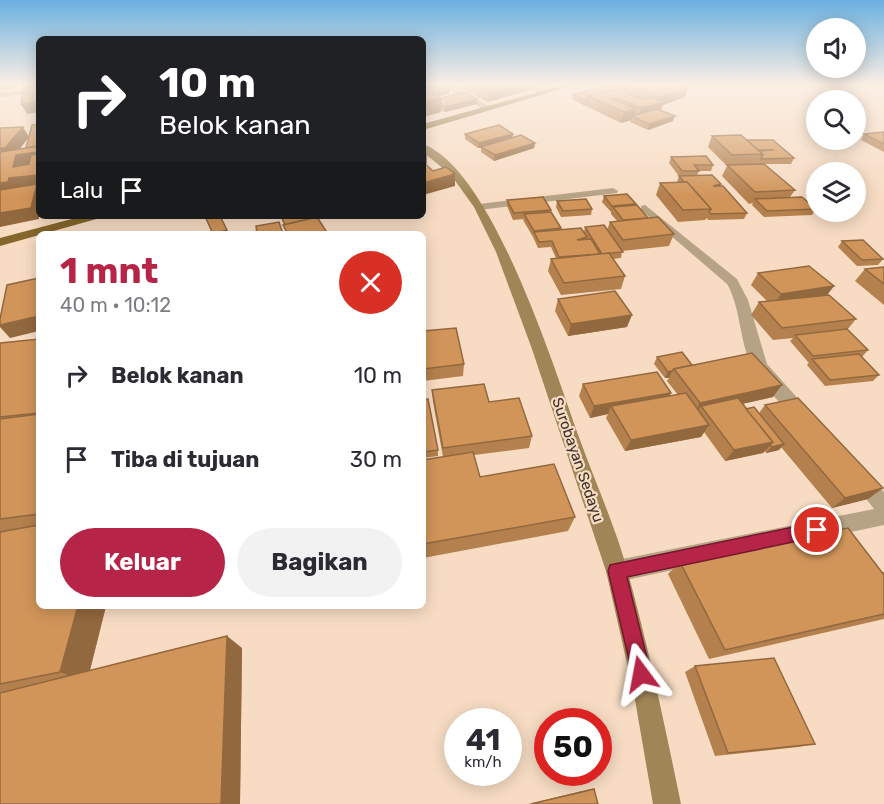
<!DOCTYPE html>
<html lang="id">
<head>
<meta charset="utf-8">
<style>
	:root { --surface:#fff; --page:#f2f2f3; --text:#2b2b33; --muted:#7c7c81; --accent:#b62447 }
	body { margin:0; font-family:Rubik,sans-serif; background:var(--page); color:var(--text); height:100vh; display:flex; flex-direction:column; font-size:22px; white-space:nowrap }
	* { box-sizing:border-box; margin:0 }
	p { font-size:20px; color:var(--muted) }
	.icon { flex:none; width:33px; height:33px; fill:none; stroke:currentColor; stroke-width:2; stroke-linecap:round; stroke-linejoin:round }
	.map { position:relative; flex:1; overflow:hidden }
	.details { position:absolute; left:36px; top:231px; width:390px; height:378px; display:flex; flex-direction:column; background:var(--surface); border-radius:9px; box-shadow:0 3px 15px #0003 }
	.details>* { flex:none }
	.top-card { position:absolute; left:36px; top:36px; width:390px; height:183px; border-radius:9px; box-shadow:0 3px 15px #0003; background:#202124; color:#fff; overflow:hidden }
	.fabs { position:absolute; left:806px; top:18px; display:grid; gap:12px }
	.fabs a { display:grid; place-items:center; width:60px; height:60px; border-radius:50%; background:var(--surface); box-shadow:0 3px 15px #0003; font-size:30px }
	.speed { position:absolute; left:444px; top:708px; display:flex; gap:12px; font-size:30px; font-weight:700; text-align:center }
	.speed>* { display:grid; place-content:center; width:78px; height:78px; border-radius:50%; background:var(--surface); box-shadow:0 3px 15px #0003; line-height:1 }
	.speed small { font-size:15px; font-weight:400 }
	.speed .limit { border:9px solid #d22; background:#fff; color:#111 }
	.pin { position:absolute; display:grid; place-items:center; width:51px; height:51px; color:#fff; margin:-26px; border:3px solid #fff; border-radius:50%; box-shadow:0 2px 6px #0007 }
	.me { position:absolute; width:66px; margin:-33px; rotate:347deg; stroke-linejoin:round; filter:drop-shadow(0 0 4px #0008) }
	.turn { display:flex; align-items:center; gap:21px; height:126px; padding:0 24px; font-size:27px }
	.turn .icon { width:78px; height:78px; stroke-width:2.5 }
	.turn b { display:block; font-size:42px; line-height:51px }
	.then { display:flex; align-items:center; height:57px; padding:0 24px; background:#0003; gap:12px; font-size:22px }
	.round { display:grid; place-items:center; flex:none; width:63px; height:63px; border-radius:32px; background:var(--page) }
	.headline { display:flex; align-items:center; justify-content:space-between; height:102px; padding:0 24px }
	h1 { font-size:36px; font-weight:700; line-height:45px; color:var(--accent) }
	.action { display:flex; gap:12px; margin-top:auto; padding:12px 24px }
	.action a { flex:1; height:69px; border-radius:36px; background:var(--accent); color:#fff; font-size:24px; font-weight:700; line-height:69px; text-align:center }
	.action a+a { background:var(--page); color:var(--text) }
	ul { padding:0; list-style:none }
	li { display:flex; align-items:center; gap:18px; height:84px; padding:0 24px }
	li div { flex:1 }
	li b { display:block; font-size:22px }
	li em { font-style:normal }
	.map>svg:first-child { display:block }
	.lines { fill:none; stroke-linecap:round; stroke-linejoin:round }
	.service { fill:#b6a385; fill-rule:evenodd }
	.minor { fill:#b6a385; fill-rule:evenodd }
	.secondary { fill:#a08556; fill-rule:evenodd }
	.trunk { fill:#86662a; fill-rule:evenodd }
	.wall { fill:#b4804d }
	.shaded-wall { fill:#92683f }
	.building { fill:#d1955a; stroke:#92683f; stroke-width:1.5 }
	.route { fill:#b62447; stroke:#76172e; stroke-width:1.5 }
	.labels { text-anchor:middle; stroke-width:4.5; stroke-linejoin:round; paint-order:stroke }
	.street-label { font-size:15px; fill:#3b3027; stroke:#f7dcc3 }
</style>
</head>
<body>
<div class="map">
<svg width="884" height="804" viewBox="0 0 884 804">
	<rect width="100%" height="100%" fill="#f7dcc3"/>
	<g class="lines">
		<path class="service" d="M452,89H458L494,109L487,111L452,93Z"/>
		<g class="minor">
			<path d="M521,84H530L550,93L543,95Z"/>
			<path d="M39,89V93L0,97V93Z"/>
			<path d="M613,188L618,191L617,193L479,210L474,207L479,204Z"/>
			<path d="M645,205L737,279L748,300L767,364L809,411L811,416L809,421L803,423L797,421C779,401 757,382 748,357C739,333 740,307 727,284L641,210V206Z"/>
			<path d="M859,470L866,472L884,492V525L617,582L609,578L606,571L609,564L617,560L874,509L850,478L852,472Z"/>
		</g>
		<path class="secondary" d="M423,144C493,170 555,371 580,440C596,484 616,528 628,573C649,649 665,727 681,804H653L634,694L606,571L532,349L496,252L474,207L451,175L423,152Z"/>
		<g class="trunk">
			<path d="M567,84H578L423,130V124Z"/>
			<path d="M83,216H102L100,218L0,246V238Z"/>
		</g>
	</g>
	<g class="wall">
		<path d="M423,84H453V89H450V93L438,96L441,98L477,104L445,112L441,110V112L423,117Z"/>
		<path d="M453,84H548L538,86L534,84L533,89L488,102Z"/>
		<path d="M615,84H676L685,97L663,105L661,111L673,121L648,130L630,122L631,120L621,123L586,106L587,105L585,106L572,99L573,94L614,86Z"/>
		<path d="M884,132V152L861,140L864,134Z"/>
		<path d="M465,134H513L512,138L535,143L534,148L494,161L481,152V148H478L465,139Z"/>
		<path d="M712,136L747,140L794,158L791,164H765L795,190L790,197L816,209L812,215L764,217L752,205L753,203L749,204L722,176L727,166L708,147Z"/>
		<path d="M671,157L713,165L711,171H699L697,175L721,184L720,186L747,213L744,219L708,220L707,218L705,220L678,222L656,195L660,183L677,182L679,176L669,163Z"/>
		<path d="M604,196L636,204V205L648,218L674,234L669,246L622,251L621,258L613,259L625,276L621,289L561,295L548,271L551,259L556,258L551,247L538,248L533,237L523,220L524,219L513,220L507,206V200L551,210L550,212L561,228V230L584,232L585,227L607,230L610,222L617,221L611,214V212L602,202Z"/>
		<path d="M557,201L592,209L591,215L561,217L556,207Z"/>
		<path d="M842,241L883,259L878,265L857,266L838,247Z"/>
		<path d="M884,267V305L855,281L865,269Z"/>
		<path d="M758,273L834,286L827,295L856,319L847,330L868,350L862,357L879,375L873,381L825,386L807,365L809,362H808L790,341L793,338L773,340L751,315L759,302L767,301L751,285Z"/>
		<path d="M558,299L627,327L568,336L555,311Z"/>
		<path d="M423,331L464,364L463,376L423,381Z"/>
		<path d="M39,339V606H106L90,670L242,648L240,804H0V343Z"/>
		<path d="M657,357L692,365L773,397L742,404L746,409L759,413L765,405L883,488L868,499L832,508L781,447L779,450L766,453L765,451L763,453L725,461L704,432L701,437L625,451L606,418L608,414L590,418L579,396L583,384L671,393L669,396L678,395L667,381L669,378H665L654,364Z"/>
		<path d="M432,390L489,402L532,436L529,448L474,455L480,477L575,517L568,531L423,558V460L443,457L433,402Z"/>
		<path d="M423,400L438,450V456L423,458Z"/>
		<path d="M680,562L884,572V619L709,659L668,574Z"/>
		<path d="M695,666L815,744L798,747L715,756L685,672Z"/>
		<path d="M594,789L598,804H528L587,790Z"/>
	</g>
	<g class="shaded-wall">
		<path d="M11,84H18L16,88L0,90V85Z"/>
		<path d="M430,84V93L423,95V85Z"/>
		<path d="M444,84H453V89H450V93L437,97V87Z"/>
		<path d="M504,84H534L533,89L488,102L489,88Z"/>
		<path d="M539,84H548L538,86Z"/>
		<path d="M688,88L685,97L663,105L660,112L638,118L641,108L658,103L660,97Z"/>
		<path d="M441,98V112L423,117V102Z"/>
		<path d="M477,99V104L445,112V107Z"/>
		<path d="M39,101V112L27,114L21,104Z"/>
		<path d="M636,109L634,117L632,116L631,120L621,123L624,112Z"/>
		<path d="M675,116L673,121L648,130L649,124Z"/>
		<path d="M23,127L29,137L12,159L0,160V148Z"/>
		<path d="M513,134L512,139L478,148L479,143Z"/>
		<path d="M535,143L534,148L494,161L495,155Z"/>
		<path d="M39,147V219L0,227V183L13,167L16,155Z"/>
		<path d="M427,153V164L423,165V154Z"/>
		<path d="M455,174V186L423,195V183Z"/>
		<path d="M227,230L228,234H213Z"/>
		<path d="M834,286L824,299L772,307L781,294Z"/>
		<path d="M632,315L627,327L568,336L571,324Z"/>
		<path d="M39,316V331L10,338L0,327V325Z"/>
		<path d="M672,371L669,378H665L668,372Z"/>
		<path d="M782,385L773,397L706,412L701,406L696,414L693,415L700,403Z"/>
		<path d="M671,393L664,405L611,406L608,414L590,418L594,406Z"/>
		<path d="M709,425L701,437L625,451L631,440Z"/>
		<path d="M773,442L763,453L725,461L734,450Z"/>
		<path d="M784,444L779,450L766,453L772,447Z"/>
		<path d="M883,488L868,499L832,508L845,498Z"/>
		<path d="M78,606H106L87,682L60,672Z"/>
		<path d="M227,636L242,648L240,804H221Z"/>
	</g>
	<g class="building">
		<path d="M39,84V101L21,104L24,86Z"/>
		<path d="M423,84H451L437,87L430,84L423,85Z"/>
		<path d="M480,84H504L489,88Z"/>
		<path d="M623,84H676L688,88L660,97Z"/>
		<path d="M613,85L626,91L623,92L618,89L588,96V100L586,101L573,94Z"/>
		<path d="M423,88L441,98L423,102Z"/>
		<path d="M618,89L641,99L651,97L664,102L641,108L617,98L613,99L636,109L624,112L588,96Z"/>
		<path d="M465,92L477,99L445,107L441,105V98Z"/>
		<path d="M657,109L675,116L649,124L632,116Z"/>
		<path d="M39,124V146L26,148L32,125Z"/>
		<path d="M499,125L513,134L479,143L465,134Z"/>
		<path d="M23,127L5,148H0V128Z"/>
		<path d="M884,132V144L864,134Z"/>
		<path d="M521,135L535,143L495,155L481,147Z"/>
		<path d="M741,135L763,154L732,155L712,136Z"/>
		<path d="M747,140H773L794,158L761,159L763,154L759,151L774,150H758Z"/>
		<path d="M39,146V152L16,155L13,167L29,164L31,155L39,154V175L9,178L8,182L0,183V152Z"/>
		<path d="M706,156L713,165H694L699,171H682L671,157Z"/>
		<path d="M423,162L433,171L446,167L455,174L423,183Z"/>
		<path d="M764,164L795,190L755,192L727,165Z"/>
		<path d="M712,175L721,184L713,186H723L747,213L711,214L709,212L711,209L687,182H684L679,176Z"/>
		<path d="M687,182L711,209L683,210L660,183Z"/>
		<path d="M37,184L31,208L0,213V190Z"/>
		<path d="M627,194L636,204L612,206L604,196Z"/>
		<path d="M543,197L551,210L514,213L507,200Z"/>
		<path d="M802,197L816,209L767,211L755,199Z"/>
		<path d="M586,199L592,209L563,211L557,201Z"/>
		<path d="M637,205L648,218L623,220L613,207Z"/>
		<path d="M551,212L561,228L534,231L524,214Z"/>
		<path d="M205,216H220L227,230L213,234Z"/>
		<path d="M281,216H312L313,218L285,225Z"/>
		<path d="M317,217L328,234H288L283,225Z"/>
		<path d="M658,217L674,234L623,240L610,222Z"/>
		<path d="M279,222L283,234H257L256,226Z"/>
		<path d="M604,225L623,252L602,254L585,227Z"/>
		<path d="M581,228L587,237L577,240L591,239L600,254L559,257L552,241L539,242L534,232Z"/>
		<path d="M863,240L883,259L862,260L842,241Z"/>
		<path d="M609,253L625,276L564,283L551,259Z"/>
		<path d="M809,266L834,286L781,294L758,273Z"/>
		<path d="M884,267V284L865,269Z"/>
		<path d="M39,278V316L0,325V319L7,285Z"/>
		<path d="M615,291L632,315L571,324L558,299Z"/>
		<path d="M829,295L856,319L782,328L759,302Z"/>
		<path d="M456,328L464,364L423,369V331Z"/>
		<path d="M847,329L868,350L813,356L795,335Z"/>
		<path d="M39,339V413L0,417V343Z"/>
		<path d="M682,352L692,365L674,369L672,371L668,372L657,357Z"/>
		<path d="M752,353L782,385L700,403L674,369Z"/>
		<path d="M859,354L879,375L830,380L812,359Z"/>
		<path d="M657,372L671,393L594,406L583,384Z"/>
		<path d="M484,384L489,402L519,398L532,436L443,448L432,390Z"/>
		<path d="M686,393L709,425L631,440L611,406Z"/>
		<path d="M738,398L773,442L734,450L701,406Z"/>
		<path d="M798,398L883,488L845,498L765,405Z"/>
		<path d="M428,399L438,450L423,452V400Z"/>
		<path d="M754,407L784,444L772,447L770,445L773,442L746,409Z"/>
		<path d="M39,414V514L0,519V419Z"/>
		<path d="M473,452L480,477L554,464L575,517L423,544V460Z"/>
		<path d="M39,525V606H78L60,672L0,684V532Z"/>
		<path d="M848,528L884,575V614L725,650L680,562Z"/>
		<path d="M227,636L221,804H0V693Z"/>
		<path d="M774,658L815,744L728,753L695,666Z"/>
		<path d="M594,789L598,804H531Z"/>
	</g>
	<linearGradient id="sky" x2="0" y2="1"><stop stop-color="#6ab0e0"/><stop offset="0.43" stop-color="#fbefe4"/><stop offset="1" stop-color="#fbefe4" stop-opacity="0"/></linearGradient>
	<rect width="884" height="196" fill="url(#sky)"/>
	<path class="route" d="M817,522L823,524L826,530L823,535L817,537L627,577L651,674L648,681L641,684L634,681L608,571L610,565Z"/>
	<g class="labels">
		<g class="street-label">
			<text transform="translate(578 460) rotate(71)" y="5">Surobayan Sedayu</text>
		</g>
	</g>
</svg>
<div class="fabs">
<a><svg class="icon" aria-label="sound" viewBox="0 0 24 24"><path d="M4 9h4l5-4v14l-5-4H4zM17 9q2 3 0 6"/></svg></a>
<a><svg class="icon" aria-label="search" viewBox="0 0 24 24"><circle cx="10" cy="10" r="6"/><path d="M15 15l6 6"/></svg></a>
<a><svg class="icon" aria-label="layers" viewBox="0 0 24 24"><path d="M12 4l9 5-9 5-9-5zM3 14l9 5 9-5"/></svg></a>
</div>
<div class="speed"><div>41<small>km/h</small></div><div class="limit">50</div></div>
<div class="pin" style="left:817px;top:530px;background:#d93025"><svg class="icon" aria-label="arrive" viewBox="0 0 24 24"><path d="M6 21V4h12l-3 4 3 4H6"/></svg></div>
<svg class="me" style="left:641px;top:674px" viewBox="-20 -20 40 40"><path d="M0-17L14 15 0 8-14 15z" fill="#b62447" stroke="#fff" stroke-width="4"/></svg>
<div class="top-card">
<div class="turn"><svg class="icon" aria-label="right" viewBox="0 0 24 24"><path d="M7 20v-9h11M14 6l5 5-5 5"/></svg><div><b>10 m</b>Belok kanan</div></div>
<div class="then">Lalu<svg class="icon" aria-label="arrive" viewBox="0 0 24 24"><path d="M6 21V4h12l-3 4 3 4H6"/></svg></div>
</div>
<section class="details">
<div class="headline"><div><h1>1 mnt</h1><p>40 m · 10:12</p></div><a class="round" style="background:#d93025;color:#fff"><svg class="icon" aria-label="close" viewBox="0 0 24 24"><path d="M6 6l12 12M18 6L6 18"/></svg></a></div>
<ul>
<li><svg class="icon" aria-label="right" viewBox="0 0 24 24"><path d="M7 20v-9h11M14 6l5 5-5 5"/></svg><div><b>Belok kanan</b></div><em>10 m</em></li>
<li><svg class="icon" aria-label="arrive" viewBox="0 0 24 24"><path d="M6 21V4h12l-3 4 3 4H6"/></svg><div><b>Tiba di tujuan</b></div><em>30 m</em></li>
</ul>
<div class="action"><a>Keluar</a><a>Bagikan</a></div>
</section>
</div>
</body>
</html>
